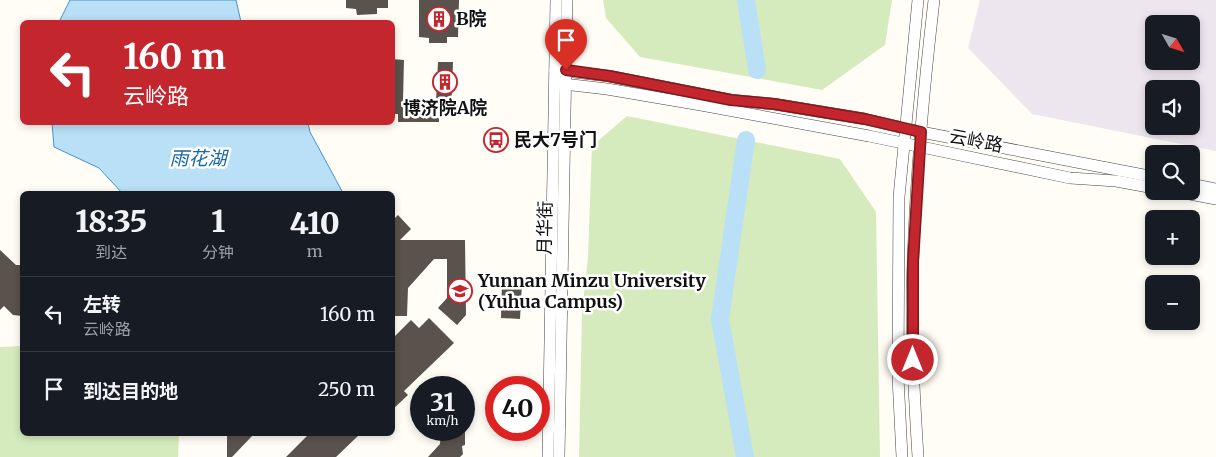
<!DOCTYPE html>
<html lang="zh">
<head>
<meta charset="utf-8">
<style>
	:root { --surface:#171b24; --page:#20242c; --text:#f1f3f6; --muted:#9ea1a6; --line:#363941 }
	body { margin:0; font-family:Merriweather,"Noto Sans SC",serif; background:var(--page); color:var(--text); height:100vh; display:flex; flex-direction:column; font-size:19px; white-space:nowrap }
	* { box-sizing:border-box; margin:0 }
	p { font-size:16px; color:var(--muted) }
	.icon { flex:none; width:28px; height:28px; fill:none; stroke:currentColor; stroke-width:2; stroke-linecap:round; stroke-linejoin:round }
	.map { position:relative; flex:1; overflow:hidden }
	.drawer { position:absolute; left:20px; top:191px; width:375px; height:245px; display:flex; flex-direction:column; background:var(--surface); border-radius:8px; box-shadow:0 2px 8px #0003 }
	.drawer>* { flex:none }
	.hud { position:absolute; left:20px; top:20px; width:375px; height:105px; border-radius:8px; box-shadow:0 2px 8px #0003; background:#c4262e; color:#fff; overflow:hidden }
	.needle { width:32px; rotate:129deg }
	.tools { position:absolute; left:1145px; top:15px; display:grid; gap:10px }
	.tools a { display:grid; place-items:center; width:55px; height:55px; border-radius:8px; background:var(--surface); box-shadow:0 2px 8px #0003; font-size:25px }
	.speed { position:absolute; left:410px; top:376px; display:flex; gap:10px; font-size:25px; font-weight:700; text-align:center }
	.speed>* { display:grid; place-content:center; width:65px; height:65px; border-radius:50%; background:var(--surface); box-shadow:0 2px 8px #0003; line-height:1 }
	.speed small { font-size:12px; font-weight:400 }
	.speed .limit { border:8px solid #d22; background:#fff; color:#111 }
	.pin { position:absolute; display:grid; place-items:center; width:42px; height:42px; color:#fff; margin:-51px -21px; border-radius:50% 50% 50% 0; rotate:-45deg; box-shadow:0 0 5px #0007 }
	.pin .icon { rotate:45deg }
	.me { position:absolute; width:55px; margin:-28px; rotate:0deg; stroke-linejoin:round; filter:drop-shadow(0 0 4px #0008) }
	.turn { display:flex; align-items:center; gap:18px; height:105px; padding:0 20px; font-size:22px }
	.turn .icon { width:65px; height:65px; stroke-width:2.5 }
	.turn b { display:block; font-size:35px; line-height:42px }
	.eta { display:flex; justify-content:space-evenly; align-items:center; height:85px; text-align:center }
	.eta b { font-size:30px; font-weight:800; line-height:35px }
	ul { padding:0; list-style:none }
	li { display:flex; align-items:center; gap:15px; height:75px; padding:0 20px; border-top:1px solid var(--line) }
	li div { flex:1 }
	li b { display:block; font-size:19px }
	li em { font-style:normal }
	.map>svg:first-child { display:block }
	.industrial { fill:#eee6ef; fill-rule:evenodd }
	.green { fill:#d5ebbd }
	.water { fill:#b9e0f7; stroke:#3f96cf }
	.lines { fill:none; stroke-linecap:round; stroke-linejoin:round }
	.river { stroke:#b9e0f7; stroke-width:18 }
	.building { fill:#5a524d }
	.minor-casing { stroke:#444; stroke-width:12 }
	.minor { stroke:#fff; stroke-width:11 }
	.route-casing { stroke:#7f191e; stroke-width:12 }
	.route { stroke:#c4262e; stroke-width:9 }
	.labels { text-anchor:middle; stroke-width:5; stroke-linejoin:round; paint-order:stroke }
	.poi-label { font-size:18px; font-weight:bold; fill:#111; stroke:#fff; text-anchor:start }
	.street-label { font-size:18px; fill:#111; stroke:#fff }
	.water-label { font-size:19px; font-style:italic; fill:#1768a6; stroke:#fff }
</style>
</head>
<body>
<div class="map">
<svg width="1216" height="457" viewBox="0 0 1216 457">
	<rect width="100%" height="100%" fill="#fffdf5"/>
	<path class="industrial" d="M980,0H1216V151L1032,114L968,48ZM1154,24H1191V61H1154ZM1154,89H1191V126H1154Z"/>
	<g class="green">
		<path d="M603,0H892L885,45L822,90L640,57L606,18Z"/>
		<path d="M627,116L840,159L876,212L880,457H579L582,312L588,258L592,146Z"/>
		<path d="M22,346V434H179L178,457H0V347Z"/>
	</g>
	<g class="water">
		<path d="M70,0H236L241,22H59Z"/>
		<path d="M52,123H308L310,132L343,193L123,194L99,168L54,147Z"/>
	</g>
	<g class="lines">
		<g class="river">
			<path d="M746,0L757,70"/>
			<path d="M745,457L720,319L746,140"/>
		</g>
	</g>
	<g class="building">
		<path d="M346,0H388V8H377V14L357,15L356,9L346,8Z"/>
		<path d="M419,0H459L458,37H447V43H429V38L419,37Z"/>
		<path d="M392,59L404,60L403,101L436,102L438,62H453L451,115L439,114V122H398V114H392Z"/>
		<path d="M398,215L411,229L400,240H465L466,315L457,325L438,308L447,298V259H434L408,288L407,316H392V221Z"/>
		<path d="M0,250L16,265H22V316L13,315L4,306L0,310Z"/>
		<path d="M502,282L522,283L520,319L501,318Z"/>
		<path d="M429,318L454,343L404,391L408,395L392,410V339L411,320L419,328Z"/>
		<path d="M441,430H465V445L462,446L463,454L460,457H428L440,444Z"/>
		<path d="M227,434H254L232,457H227Z"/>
		<path d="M309,434H360L336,457H286Z"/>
	</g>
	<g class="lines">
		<defs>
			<g id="minor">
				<path d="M555,70L609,76L731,100L774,104L865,119L921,132L1154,177"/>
				<path d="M555,83L607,89L701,105L869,136L1070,178L1116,181L1154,188"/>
				<path d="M1191,184L1216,189"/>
				<path d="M1174,191L1216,199"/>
				<path d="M548,457L556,0"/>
				<path d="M559,457L567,0"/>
				<path d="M902,457L898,377L899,197L918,0"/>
				<path d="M918,457C914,392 910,326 913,260C916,173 924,86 934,0"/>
			</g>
		</defs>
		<use href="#minor" class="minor-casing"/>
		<use href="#minor" class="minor"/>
	</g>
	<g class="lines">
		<defs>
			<path id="route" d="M566,70L609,76L731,100L774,104L865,119L921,132L913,262V360"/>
		</defs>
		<use href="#route" class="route-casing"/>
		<use href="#route" class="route"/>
	</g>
	<defs>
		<symbol id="building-ring" viewBox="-11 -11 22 22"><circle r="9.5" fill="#fff" stroke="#c4262e" stroke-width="1.5"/><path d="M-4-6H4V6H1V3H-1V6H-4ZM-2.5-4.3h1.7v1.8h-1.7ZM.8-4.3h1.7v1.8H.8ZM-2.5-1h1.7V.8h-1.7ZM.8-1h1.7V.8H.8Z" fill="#c4262e"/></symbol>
		<symbol id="bus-ring" viewBox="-11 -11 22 22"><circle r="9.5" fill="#fff" stroke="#c4262e" stroke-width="1.5"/><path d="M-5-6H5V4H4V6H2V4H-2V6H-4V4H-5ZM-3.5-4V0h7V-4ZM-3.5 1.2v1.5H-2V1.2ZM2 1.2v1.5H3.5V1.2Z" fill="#c4262e"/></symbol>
		<symbol id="university-ring" viewBox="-11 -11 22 22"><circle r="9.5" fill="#fff" stroke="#c4262e" stroke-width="1.5"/><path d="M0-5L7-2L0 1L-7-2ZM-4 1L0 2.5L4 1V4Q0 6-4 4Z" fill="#c4262e"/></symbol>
	</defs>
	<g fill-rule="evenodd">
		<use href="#building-ring" x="425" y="5" width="28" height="28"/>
		<use href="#building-ring" x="431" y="68" width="28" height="28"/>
		<use href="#bus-ring" x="482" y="126" width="28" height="28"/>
		<use href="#university-ring" x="446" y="277" width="28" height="28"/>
	</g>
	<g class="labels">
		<g class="poi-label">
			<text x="456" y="25">B院</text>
			<text x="445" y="114" text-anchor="middle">博济院A院</text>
			<text x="514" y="146">民大7号门</text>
			<text x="478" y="287">Yunnan Minzu University<tspan x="478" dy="21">(Yuhua Campus)</tspan></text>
		</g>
		<g class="street-label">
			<text transform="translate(976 141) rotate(11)" y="6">云岭路</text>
			<text transform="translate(545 228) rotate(-89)" y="6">月华街</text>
		</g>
		<g class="water-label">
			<text x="198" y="165">雨花湖</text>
		</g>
	</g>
</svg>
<div class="tools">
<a><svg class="needle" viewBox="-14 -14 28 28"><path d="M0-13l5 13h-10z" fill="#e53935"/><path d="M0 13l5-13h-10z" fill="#9ea1a6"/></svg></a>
<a><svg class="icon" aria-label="sound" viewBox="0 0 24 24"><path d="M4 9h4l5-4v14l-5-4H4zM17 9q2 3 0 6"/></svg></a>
<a><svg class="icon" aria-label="search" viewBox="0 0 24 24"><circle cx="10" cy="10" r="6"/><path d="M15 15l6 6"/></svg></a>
<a>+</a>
<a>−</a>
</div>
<div class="speed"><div>31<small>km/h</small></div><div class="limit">40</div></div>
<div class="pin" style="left:566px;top:70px;background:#d93025"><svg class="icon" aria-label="arrive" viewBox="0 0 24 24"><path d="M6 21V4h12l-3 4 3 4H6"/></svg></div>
<svg class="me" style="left:913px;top:360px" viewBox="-20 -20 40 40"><circle r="17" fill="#c4262e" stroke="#fff" stroke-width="3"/><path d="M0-11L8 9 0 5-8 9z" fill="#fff"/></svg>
<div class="hud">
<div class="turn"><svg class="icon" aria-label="left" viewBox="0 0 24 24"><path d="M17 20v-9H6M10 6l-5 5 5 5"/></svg><div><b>160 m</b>云岭路</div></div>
</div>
<section class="drawer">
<div class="eta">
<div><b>18:35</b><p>到达</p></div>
<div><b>1</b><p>分钟</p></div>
<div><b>410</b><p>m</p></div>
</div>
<ul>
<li><svg class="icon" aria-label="left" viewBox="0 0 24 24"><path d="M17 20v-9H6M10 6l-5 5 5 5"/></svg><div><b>左转</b><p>云岭路</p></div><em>160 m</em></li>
<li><svg class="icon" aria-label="arrive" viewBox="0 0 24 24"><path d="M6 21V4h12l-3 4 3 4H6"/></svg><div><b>到达目的地</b></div><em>250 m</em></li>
</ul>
</section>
</div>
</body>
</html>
